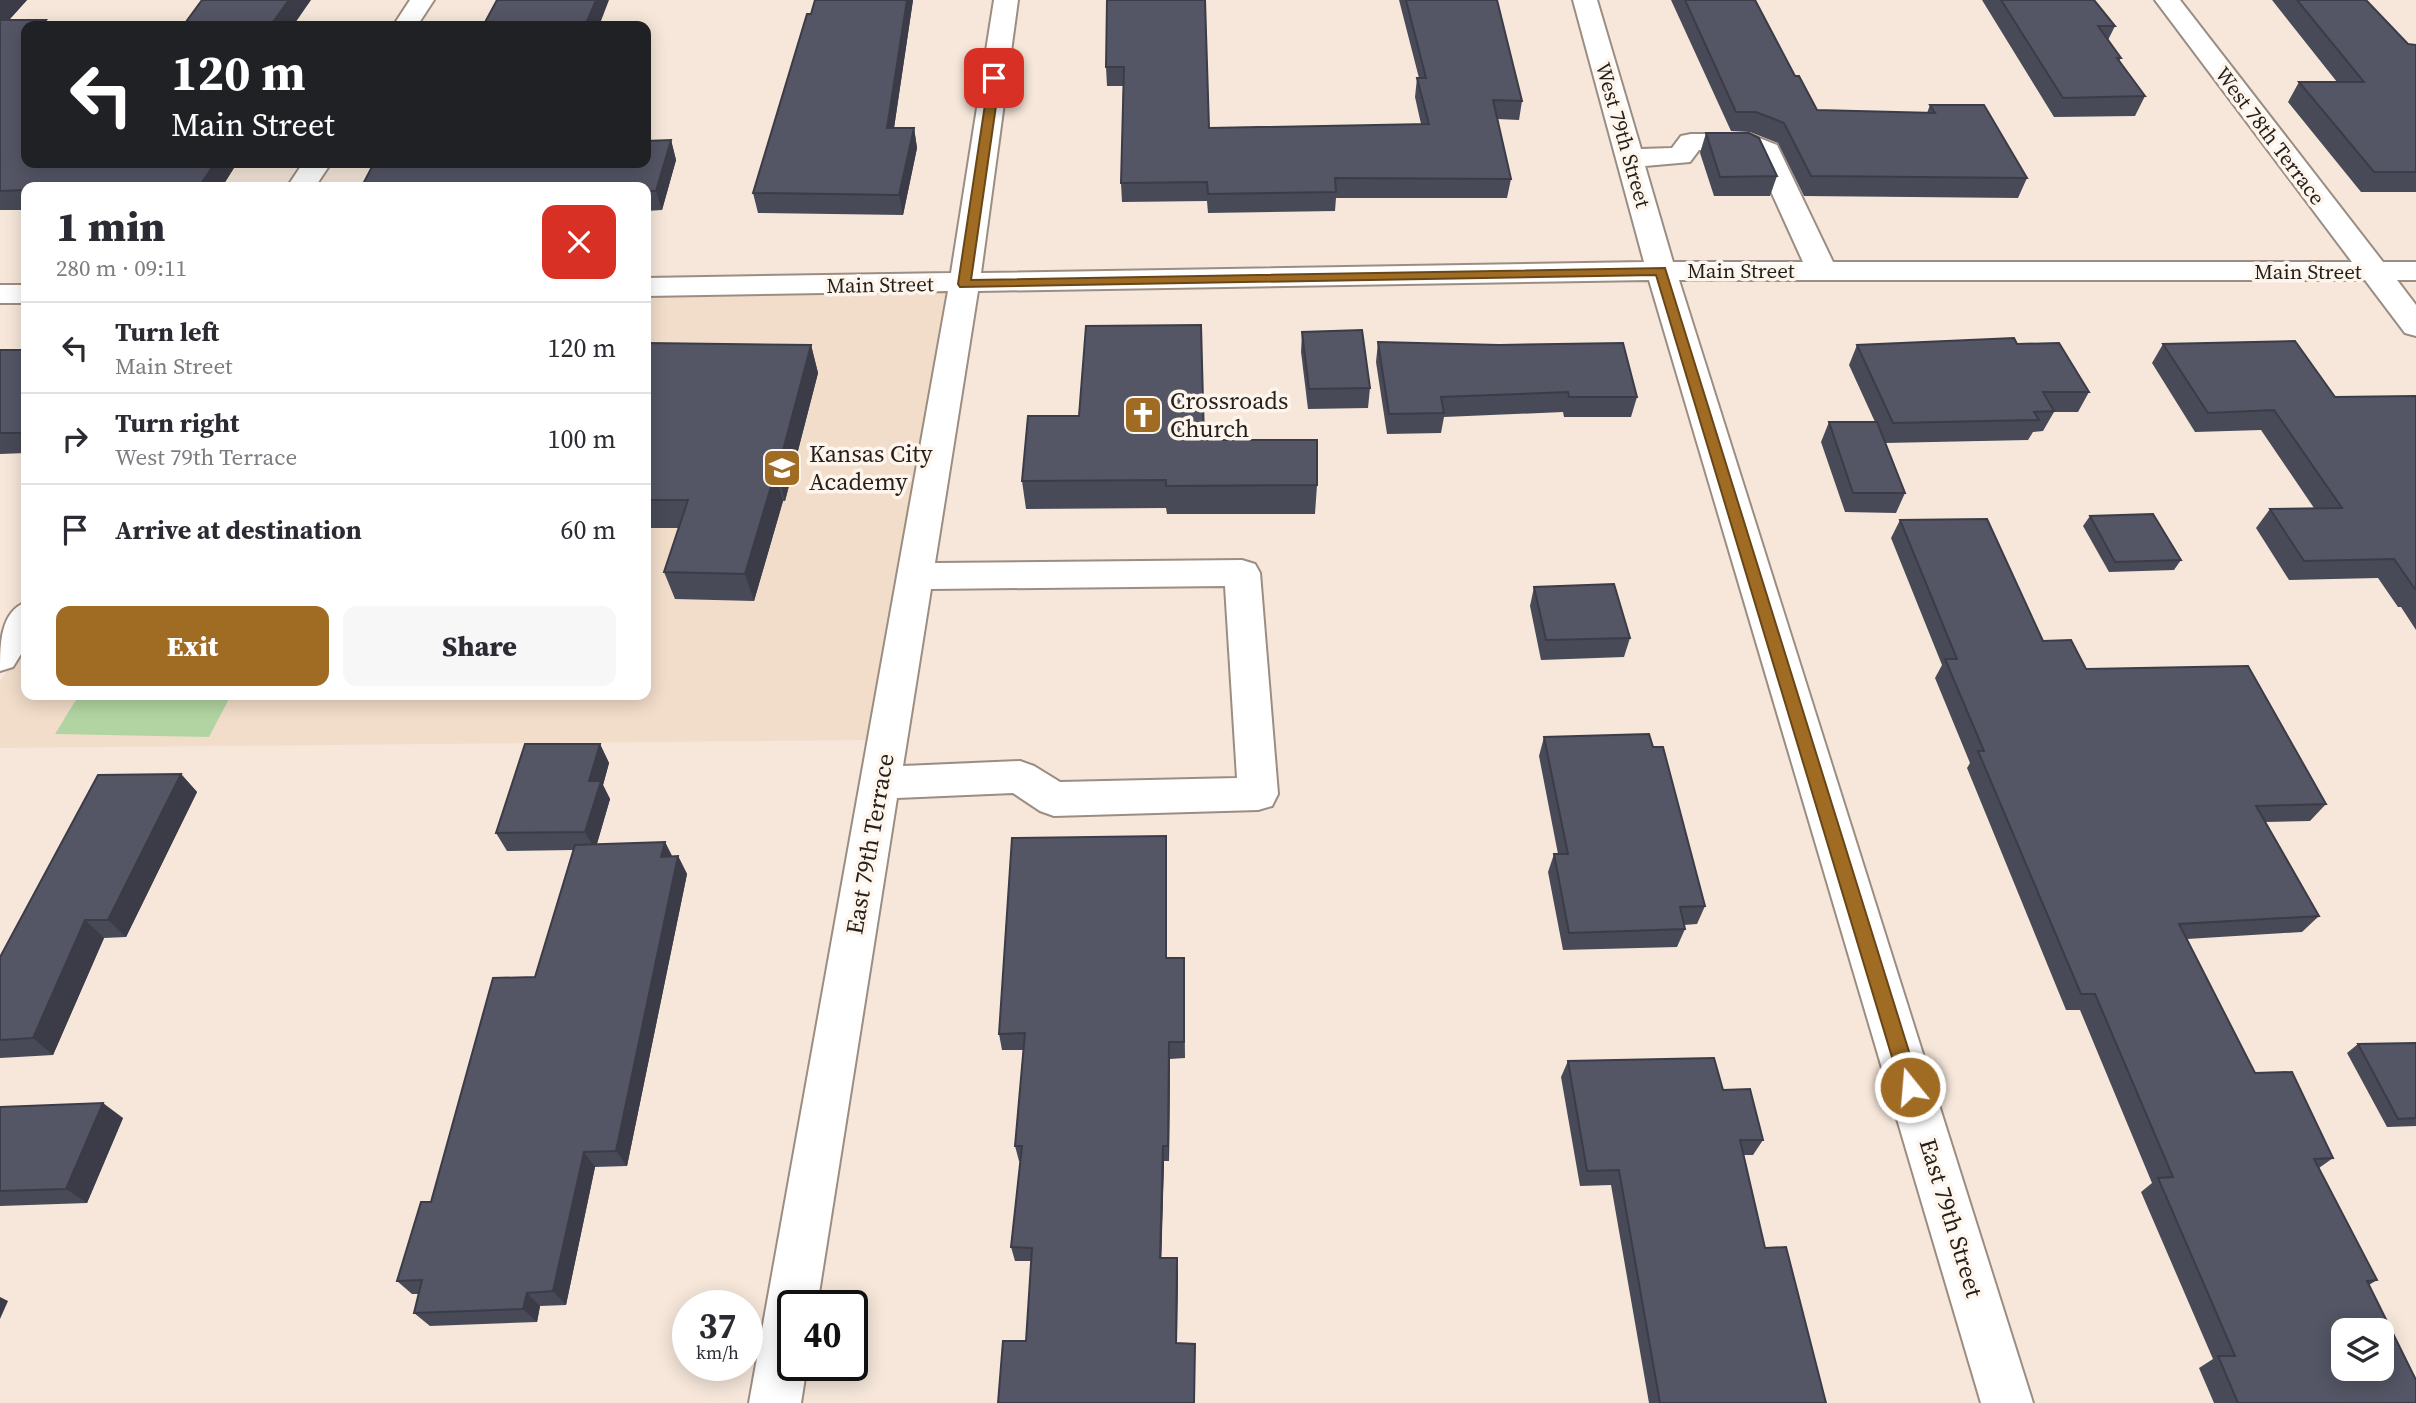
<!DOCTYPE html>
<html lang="en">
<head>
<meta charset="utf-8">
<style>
	:root { --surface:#fff; --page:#f7f7f7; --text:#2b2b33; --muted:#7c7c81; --line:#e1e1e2; --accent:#a06c24 }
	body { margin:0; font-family:"Source Serif 4",serif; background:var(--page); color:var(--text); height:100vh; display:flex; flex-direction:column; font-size:26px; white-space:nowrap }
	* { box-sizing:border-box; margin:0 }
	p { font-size:23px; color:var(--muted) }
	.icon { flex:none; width:38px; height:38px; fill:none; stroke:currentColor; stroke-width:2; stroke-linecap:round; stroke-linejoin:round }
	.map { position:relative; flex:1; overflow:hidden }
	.details { position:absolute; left:21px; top:182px; width:630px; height:518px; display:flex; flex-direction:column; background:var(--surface); border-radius:14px; box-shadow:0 4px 18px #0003 }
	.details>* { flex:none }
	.banner { position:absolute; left:21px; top:21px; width:630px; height:147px; border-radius:14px; box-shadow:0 4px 18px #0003; background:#202124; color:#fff; overflow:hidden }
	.controls { position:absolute; left:2331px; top:1318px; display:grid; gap:14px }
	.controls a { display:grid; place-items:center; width:63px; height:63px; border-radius:14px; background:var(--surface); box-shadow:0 4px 18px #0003; font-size:35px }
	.speed { position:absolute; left:672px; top:1290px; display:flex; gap:14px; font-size:35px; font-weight:700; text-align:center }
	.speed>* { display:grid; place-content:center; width:91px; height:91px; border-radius:50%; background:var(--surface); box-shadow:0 4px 18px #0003; line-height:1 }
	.speed small { font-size:18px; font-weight:400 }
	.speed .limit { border:4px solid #111; border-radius:10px; background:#fff; color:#111 }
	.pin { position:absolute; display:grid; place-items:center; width:60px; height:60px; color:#fff; margin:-30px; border-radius:14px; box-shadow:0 4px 10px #0006 }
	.me { position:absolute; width:77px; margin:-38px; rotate:343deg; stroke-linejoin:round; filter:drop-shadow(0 0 5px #0008) }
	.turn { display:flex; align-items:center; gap:24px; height:147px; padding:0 35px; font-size:32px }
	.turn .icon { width:91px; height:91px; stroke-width:2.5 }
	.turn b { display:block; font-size:49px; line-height:60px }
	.round { display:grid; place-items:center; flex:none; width:74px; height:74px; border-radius:14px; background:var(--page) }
	.headline { display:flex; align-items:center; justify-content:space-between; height:119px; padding:0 35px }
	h1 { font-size:42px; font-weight:800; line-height:52px }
	.primary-button { display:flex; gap:14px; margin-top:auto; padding:14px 35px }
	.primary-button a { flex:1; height:80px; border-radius:14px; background:var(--accent); color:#fff; font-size:28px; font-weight:800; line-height:80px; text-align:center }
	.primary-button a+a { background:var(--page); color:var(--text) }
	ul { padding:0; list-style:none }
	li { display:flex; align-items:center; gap:21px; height:91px; padding:0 35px; border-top:2px solid var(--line) }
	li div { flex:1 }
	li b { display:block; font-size:26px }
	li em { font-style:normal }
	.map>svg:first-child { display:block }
	.built { fill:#f2ddca }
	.green { fill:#b2d4a2 }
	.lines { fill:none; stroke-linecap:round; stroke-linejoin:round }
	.minor-casing { stroke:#9b8d81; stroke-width:4 }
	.minor { fill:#fff; fill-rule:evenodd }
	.wall { fill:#484a57 }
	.shaded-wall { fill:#3b3c47 }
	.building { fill:#545665; stroke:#3b3c47; stroke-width:2; fill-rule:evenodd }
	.route { fill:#a06c24; stroke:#684617; stroke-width:2 }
	.labels { text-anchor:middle; stroke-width:7; stroke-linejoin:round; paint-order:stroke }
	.far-street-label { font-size:21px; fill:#251f1b; stroke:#fef5ed }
	.poi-label { font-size:24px; fill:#251f1b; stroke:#fef5ed; text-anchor:start }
	.street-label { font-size:24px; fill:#251f1b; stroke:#fef5ed }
</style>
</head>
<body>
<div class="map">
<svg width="2416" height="1403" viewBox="0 0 2416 1403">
	<rect width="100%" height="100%" fill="#f6e7da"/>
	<path class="built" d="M949,291L871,740L0,748V682L26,641V695H646V295Z"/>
	<path class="green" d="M79,695H231L209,737L55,734Z"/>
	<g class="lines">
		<defs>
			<g id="minor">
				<path d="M410,0H434L417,26H393Z"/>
				<path d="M994,0H1018L981,273L1644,262L1573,0H1597L1641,149L1672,148L1681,136L1691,134H1749L1777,145L1833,262H2352L2155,0H2180L2383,262H2416V280H2397L2416,305V336L2405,333L2365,280H1679L2033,1403H1981L1649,280L978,291L935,563L1242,560L1255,564L1260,573L1278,794L1272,806L1258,810L1054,816L1040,811L1013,793L897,798L817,1306H793V1365H807L801,1403H749L948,291L646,296V278L951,273ZM1699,150H1744L1755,156L1803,262H1673L1645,166L1690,162ZM1225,586L1237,778L1060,782L1034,766L1020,761L903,766L931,589Z"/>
				<path d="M303,163H331L315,187H287Z"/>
				<rect x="0" y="285" width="26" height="18"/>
				<path d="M26,602V646L13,667L0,671C0,644 0,612 26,602Z"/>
			</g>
		</defs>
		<use href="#minor" class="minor-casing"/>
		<use href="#minor" class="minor"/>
	</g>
	<g class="wall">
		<path d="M0,0H27L9,20L26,163H237L222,187H26V210H0Z"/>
		<path d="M815,0H913L894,128H914L917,148L903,215L758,213L753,193L811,14Z"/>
		<path d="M1107,0L1209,128L1421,124L1415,97L1417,78H1419L1399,0H1497L1522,101L1519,120L1497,119L1511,179L1507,198H1336L1335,211L1208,213L1207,201L1122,202L1121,183L1123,86H1107L1106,67Z"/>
		<path d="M1671,0H1755L1795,76L1817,110L1927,113L1930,105L2027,178L2018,198L1804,196L1778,143L1750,132L1731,131Z"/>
		<path d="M1982,0H2094L2115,26L2108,40L2121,58L2119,61L2145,96L2135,116L2054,117Z"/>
		<path d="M2272,0H2366L2408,44L2416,45V192H2361L2288,102L2299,82H2337Z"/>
		<path d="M1706,133L1777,176L1770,196H1714L1700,153Z"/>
		<path d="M671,140L676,160L662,210L646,211V187H362V186Z"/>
		<path d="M1302,332L1370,388L1368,408L1308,409L1301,352Z"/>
		<path d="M1378,342L1637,397L1631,417H1564L1563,412L1444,417L1441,433L1387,434L1376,362Z"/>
		<path d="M646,343L811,345L818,373L785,501H783L754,601L675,599L664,572L679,528H646Z"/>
		<path d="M2017,344L2089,392L2078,412H2054L2043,431L2033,432L2028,440L1885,443L1905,493L1896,513L1845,512L1821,442L1829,422H1875L1849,365L1857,345Z"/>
		<path d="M2163,344L2335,397L2416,396V630L2401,607H2398L2378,578L2289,580L2256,528L2270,509L2314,508L2261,430L2195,432L2152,363Z"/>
		<path d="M0,350H26V453L0,454Z"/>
		<path d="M1204,440L1317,485L1315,514H1167L1166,508L1026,509L1022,481Z"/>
		<path d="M2090,516L2181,560L2174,570L2109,572L2083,526Z"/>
		<path d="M1900,520L2043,641L2086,669L2326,804L2310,821L2265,822L2319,916L2302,932L2187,939L2255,1073L2333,1158L2319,1168L2377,1280L2369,1285L2416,1403H2214L2199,1368L2213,1359L2141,1192L2152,1183L2080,1010H2066L1967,768L1970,763L1935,678L1942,665L1891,538Z"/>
		<path d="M1534,587L1630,638L1624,657L1541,660L1530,606Z"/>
		<path d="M1544,737L1705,906L1697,924L1684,925L1685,929L1677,947L1563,950L1548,872L1554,854H1558L1539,756Z"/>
		<path d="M600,744L609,763L603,785L610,799L597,844L665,842L672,856H678L687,874L627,1166L595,1167L566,1305L540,1306L537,1322L430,1326L414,1313L419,1294H412L397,1281L431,1202L535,977L573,850L507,851L496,833Z"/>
		<path d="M181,774L197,792L126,937L104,938L53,1055L0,1058V957Z"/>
		<path d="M1166,836L1167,958H1184L1185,1058L1170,1059L1169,1161H1164L1161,1258L1178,1271L1177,1343L1026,1341L1032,1261H1015L1011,1247L1020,1161H1019L1015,1146L1023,1050H1002L999,1034Z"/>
		<path d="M2416,1043V1126L2387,1127L2347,1053L2358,1044Z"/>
		<path d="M1568,1061L1723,1090L1763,1140L1753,1155H1744L1765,1248L1826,1403H1649L1611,1185L1580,1186L1561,1077Z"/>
		<path d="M0,1107L123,1118L87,1203L0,1206Z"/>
	</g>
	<g class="shaded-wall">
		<path d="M0,0H27L0,30Z"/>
		<path d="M289,0H311L293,26H270Z"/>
		<path d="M596,0H609L599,26H585Z"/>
		<path d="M907,0H913L891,148L887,128Z"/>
		<path d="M46,20L50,26H41Z"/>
		<path d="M914,128L917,148L903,215L899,195Z"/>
		<path d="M671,140L676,160L662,210L656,191Z"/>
		<path d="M215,163H237L222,187H199Z"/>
		<path d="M811,345L818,373L785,501L777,473Z"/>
		<path d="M775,473L783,501L754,601L745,574Z"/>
		<path d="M600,744L609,763L603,785L610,799L595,850L585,832L589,781Z"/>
		<path d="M181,774L197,792L126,937L108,920Z"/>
		<path d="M665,842L674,860L661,857Z"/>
		<path d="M678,856L687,874L627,1166L616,1151Z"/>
		<path d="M85,920L104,938L53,1055L33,1038Z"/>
		<path d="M1169,1042L1170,1059L1169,1161L1168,1146Z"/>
		<path d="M103,1103L123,1118L87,1203L66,1189Z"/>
		<path d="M1163,1146L1164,1161L1161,1271L1160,1258Z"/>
		<path d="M584,1152L595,1167L566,1305L553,1291Z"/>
		<path d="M1177,1258L1178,1271L1176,1356V1343Z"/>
		<path d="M527,1293L540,1306L537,1322L523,1309Z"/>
		<path d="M0,1297L8,1301L0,1319Z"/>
	</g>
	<g class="building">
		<path d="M202,0H289L270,26H183Z"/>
		<path d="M497,0H596L585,26H483Z"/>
		<path d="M815,0H907L887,128H914L899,195L753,193L807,14H811Z"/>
		<path d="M1107,0H1205L1209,128L1429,124L1417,78H1426L1406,0H1497L1522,101L1493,100L1511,179L1335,178L1336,192L1208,194L1207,182L1121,183L1124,67H1106Z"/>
		<path d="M1685,0H1755L1795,76H1799L1817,110L1935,113L1930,105H1984L2027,178L1811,176L1784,123L1756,112H1736Z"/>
		<path d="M2001,0H2094L2115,26H2098L2121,58H2117L2145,96L2063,98Z"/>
		<path d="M2297,0H2366L2408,44L2416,45V172H2374L2299,82H2364Z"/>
		<path d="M0,20H46L41,26H26V163H215L199,187H26V190L0,191Z"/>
		<path d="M1706,133H1749L1759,138L1777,176L1720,177Z"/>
		<path d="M671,140L656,191H646V187H455L456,185L362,186L374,163H646V141Z"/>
		<path d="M1201,325L1204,440H1317V485L1166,486V480L1022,481L1028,416H1079L1086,326Z"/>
		<path d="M1362,330L1370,388L1309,389L1302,332Z"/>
		<path d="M2014,338L2017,344L2059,343L2089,392H2043L2054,411L2034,412L2039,420L1893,423L1857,345Z"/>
		<path d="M2295,341L2335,397L2416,396V589H2415L2394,559L2304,561L2270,509L2342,508L2274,410L2208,413L2163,344Z"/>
		<path d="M1378,342L1499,345L1623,343L1637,397H1569L1568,392L1441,397L1444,413L1389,414Z"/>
		<path d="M646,343L811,345L777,473H775L745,574L664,572L688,500H646Z"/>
		<rect x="0" y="350" width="26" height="83"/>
		<path d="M1829,422H1877L1905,493H1853Z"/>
		<path d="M2153,514L2181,560L2115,562L2090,516Z"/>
		<path d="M1987,519L2043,641L2071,640L2086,669L2248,666L2326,804L2256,806L2319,916L2179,924L2255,1073L2292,1072L2333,1158L2314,1159L2377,1280L2367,1281L2416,1380V1403H2238L2218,1356H2235L2158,1178L2173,1177L2095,994H2081L1978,751H1984L1945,659H1957L1900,520ZM2343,1330H2382V1368H2343Z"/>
		<path d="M1614,584L1630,638L1546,640L1534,587Z"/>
		<path d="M1649,734L1653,747H1663L1705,906L1680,907L1685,929L1569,933L1554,854H1568L1544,737Z"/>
		<path d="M525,744H600L589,781H601L585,832L496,833Z"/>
		<path d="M181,774L108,920H85L33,1038L0,1040V957L98,775Z"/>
		<path d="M1166,836V958H1184V1042H1169L1168,1146H1163L1160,1258H1177L1176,1343L1195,1344L1194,1403H998L1003,1341H1026L1032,1248L1011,1247L1022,1146H1015L1025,1033L999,1034L1012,838Z"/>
		<path d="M665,842L661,857L678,856L616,1151L584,1152L553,1291L527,1293L523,1309L414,1313L422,1280L397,1281L421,1202H431L493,978L535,977L575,845Z"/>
		<path d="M2416,1043V1118L2398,1119L2358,1044Z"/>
		<path d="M1714,1058L1723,1090L1750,1089L1763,1140H1740L1765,1248L1786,1247L1826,1403H1660L1619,1170L1587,1171L1568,1061Z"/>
		<path d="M103,1103L66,1189L0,1191V1107Z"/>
	</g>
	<path class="route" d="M994,74L1000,78L971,280L1665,268L1920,1087L1917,1093L1910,1096L1904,1093L1901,1087L1656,275L960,287L958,284L989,78Z"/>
	<defs>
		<symbol id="church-square" viewBox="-11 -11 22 22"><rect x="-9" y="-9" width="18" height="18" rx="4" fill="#a06c24" stroke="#fef5ed"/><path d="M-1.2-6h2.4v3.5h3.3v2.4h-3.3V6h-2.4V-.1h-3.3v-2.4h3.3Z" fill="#fff"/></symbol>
		<symbol id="school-square" viewBox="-11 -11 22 22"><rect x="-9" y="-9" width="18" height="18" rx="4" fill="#a06c24" stroke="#fef5ed"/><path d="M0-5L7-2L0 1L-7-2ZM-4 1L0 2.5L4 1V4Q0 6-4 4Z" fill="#fff"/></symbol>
	</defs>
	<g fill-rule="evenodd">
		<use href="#church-square" x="1121" y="393" width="44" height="44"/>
		<use href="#school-square" x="760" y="446" width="44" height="44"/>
	</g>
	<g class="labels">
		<g class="far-street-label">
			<text transform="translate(1623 135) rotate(74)" y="7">West 79th Street</text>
			<text transform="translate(2270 136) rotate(53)" y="7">West 78th Terrace</text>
			<text x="1741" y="278">Main Street</text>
			<text x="2308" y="279">Main Street</text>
			<text transform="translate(880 285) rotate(-1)" y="7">Main Street</text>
		</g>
		<g class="poi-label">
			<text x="1170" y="409">Crossroads<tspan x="1170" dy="28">Church</tspan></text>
			<text x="809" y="462">Kansas City<tspan x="809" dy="28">Academy</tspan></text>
		</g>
		<g class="street-label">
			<text transform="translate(870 844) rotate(-80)" y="8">East 79th Terrace</text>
			<text transform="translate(1951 1218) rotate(73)" y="8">East 79th Street</text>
		</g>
	</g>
</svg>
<div class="controls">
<a><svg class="icon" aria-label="layers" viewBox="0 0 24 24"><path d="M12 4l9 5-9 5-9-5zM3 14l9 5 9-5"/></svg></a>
</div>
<div class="speed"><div>37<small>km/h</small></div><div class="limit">40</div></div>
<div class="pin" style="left:994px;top:78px;background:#d93025"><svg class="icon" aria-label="arrive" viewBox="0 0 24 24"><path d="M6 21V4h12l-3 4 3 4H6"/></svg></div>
<svg class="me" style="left:1910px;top:1087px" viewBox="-20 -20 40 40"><circle r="17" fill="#a06c24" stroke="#fff" stroke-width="3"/><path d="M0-11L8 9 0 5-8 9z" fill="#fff"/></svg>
<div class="banner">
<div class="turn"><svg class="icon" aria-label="left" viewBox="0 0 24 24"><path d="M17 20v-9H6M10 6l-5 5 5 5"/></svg><div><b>120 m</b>Main Street</div></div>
</div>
<section class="details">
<div class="headline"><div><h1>1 min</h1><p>280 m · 09:11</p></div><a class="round" style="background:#d93025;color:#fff"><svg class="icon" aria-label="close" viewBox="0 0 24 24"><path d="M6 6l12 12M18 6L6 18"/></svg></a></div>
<ul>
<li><svg class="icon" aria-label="left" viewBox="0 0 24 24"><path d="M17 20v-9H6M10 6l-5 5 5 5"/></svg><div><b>Turn left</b><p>Main Street</p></div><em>120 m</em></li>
<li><svg class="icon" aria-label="right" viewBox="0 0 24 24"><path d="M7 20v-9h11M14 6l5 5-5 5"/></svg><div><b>Turn right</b><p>West 79th Terrace</p></div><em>100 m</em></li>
<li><svg class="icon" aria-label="arrive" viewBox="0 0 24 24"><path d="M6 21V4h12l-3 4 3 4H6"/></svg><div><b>Arrive at destination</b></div><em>60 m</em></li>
</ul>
<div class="primary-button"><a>Exit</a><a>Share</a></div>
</section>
</div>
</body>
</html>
